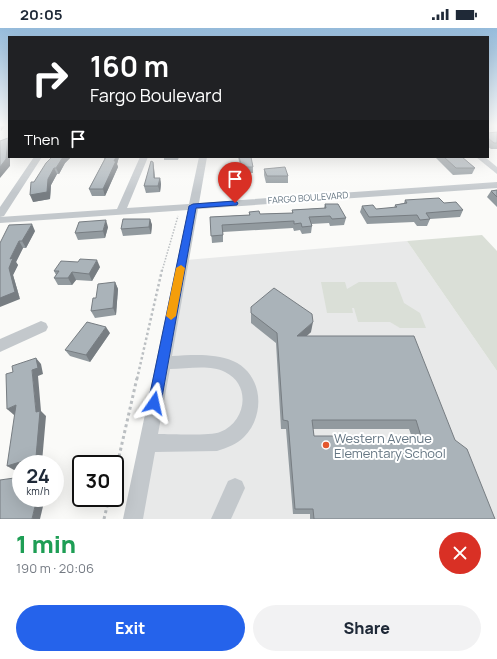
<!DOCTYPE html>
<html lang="en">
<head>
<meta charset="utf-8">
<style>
	:root { --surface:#fff; --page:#f2f2f3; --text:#1f2937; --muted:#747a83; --accent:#2563eb }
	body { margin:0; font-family:Manrope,sans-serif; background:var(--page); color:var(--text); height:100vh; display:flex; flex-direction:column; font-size:15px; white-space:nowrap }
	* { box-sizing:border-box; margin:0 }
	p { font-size:13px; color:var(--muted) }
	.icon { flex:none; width:22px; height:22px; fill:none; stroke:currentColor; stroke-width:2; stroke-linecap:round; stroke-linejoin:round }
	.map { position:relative; height:491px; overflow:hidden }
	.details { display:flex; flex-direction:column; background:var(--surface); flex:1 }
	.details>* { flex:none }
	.banner { position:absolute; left:8px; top:8px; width:481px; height:122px; border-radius:0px; box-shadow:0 4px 16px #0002; background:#202124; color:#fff; overflow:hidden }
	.speed { position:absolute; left:12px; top:427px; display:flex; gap:8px; font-size:20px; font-weight:700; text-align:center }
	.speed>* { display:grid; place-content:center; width:52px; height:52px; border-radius:50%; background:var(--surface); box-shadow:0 4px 16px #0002; line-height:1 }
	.speed small { font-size:10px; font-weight:400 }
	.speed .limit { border:2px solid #111; border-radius:6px; background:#fff; color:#111 }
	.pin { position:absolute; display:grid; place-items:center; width:34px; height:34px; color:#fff; margin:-41px -17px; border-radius:50% 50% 50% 0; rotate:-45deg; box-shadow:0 0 4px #0007 }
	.pin .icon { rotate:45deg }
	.me { position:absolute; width:44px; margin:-22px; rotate:11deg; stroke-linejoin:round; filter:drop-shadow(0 0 3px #0008) }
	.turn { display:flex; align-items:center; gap:14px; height:84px; padding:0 16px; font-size:18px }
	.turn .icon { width:52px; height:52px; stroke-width:2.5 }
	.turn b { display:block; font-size:28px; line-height:34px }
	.then { display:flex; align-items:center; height:38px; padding:0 16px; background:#0003; gap:8px; font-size:15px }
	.round { display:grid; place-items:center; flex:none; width:42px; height:42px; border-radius:21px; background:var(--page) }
	.overview { display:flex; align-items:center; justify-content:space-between; height:68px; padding:0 16px }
	h1 { font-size:24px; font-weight:800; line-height:30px; color:#1e9e55 }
	.cta { display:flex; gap:8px; margin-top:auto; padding:8px 16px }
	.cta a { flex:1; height:46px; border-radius:24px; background:var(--accent); color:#fff; font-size:16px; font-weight:800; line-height:46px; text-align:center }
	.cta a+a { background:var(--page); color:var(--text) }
	.status { display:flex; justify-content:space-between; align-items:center; height:28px; padding:0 20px; background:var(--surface); direction:ltr }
	.status svg { height:11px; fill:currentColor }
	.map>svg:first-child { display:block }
	.built { fill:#e8e9e9 }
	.green { fill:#dadfd7 }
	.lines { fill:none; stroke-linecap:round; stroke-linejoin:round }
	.path-far2 { stroke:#bbbfc2; stroke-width:1.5; stroke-dasharray:1.5 1.5; stroke-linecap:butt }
	.path-far1 { stroke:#bbbfc2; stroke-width:2.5; stroke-dasharray:2.5 2.5; stroke-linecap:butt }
	.path { stroke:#bbbfc2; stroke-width:3; stroke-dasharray:3 3; stroke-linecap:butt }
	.minor { fill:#c3c8cc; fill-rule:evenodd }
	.wall { fill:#929a9f; fill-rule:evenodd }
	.shaded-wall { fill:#777d82 }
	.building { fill:#aab3b9; stroke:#777d82; fill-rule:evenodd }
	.route { fill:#2563eb; stroke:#184099 }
	.slow { fill:#f59e0b }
	.poi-dot { fill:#e4572e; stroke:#fff; stroke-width:1.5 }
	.labels { text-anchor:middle; stroke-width:4; stroke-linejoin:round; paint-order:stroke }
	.far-street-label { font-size:9px; fill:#657683; stroke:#fff }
	.near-poi-label { font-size:13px; fill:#657683; stroke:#fff; text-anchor:start }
</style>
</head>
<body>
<div class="status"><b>20:05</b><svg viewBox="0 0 49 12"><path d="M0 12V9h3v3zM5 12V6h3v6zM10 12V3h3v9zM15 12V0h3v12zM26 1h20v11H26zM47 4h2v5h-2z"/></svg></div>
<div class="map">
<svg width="497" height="491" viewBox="0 0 497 491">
	<rect width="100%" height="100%" fill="#fafaf8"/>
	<path class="built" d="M407,213L497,343V491H142L186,232Z"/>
	<g class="green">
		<path d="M482,207L497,223V343L407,213Z"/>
		<path d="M321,254H345L347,261L359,254H396L404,275L420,285L426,300H400L390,294H358L354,280H352L353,285H327Z"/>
	</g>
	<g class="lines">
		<path class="path-far2" d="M162,243L178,188"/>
		<path class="path-far1" d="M137,351L162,242"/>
		<g class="path">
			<path d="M115,446L137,350"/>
			<path d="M104,491L109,470"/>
		</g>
		<g class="minor">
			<path d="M34,129H42L4,188L0,189L117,181L140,129H148L127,180L189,176L199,129H207L199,175L497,154V160L198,181L172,328C192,327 214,325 233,333C263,346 266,387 244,409C237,416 227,420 217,423L155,424L143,491H123L188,182L0,195V179ZM170,341C186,341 210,336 225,344C252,357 246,394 220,404C211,408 171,406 158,406Z"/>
			<path d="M476,129H485L497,139V146Z"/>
			<path d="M41,293L46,295L48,299L46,303L0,324V311Z"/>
			<path d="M235,450L242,453L245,460L231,491H211L228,453Z"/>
		</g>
	</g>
	<g class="wall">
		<path d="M497,104V121H491L488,119V105Z"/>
		<path d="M52,129H71L65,135L59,146H57L51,157L50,171L33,174L34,154Z"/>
		<path d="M104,129H119L117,136L118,139L105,168H92L89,161L104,132Z"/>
		<path d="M164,129H179L178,132H164Z"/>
		<path d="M238,129H251L253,139V145L242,146Z"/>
		<path d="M435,129H462L475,140L472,146L453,147Z"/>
		<path d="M153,134L154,140L155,150H160L161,156L160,164L146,165L144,158Z"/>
		<path d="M264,141L288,148V155H266L264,147Z"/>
		<path d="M497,162V179L487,169L491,163Z"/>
		<path d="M405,172L444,175L463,182L460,189L430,191L427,198H417L414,194L367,196L360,184L362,178L376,181L394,180L395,177L404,175Z"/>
		<path d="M325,176L346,190L344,197L330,198L329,195L311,196L312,198L311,205L302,206L300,202L294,203L293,200L223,204V214L212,215L210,189L249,187V184L260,186L292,185V182L324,180Z"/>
		<path d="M150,191L152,197L151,206L123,208L121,201Z"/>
		<path d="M108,199L105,210L78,212L75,205Z"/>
		<path d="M35,203L26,220H23L16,234L18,237L13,247L20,271L0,215Z"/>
		<path d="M100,239L92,253L76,252L72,257H58L54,250L56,247L54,243Z"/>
		<path d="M115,254L118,261L116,287L95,290L91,283L96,270Z"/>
		<path d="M251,279L311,304L306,308L455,412L495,491H310V486H293L286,401H281L276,315L251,295ZM313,401H409L414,415H339L314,408Z"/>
		<path d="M110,305L90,334L70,328L65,322Z"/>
	</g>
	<g class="shaded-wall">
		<path d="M0,97H6L1,103Z"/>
		<path d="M8,110L9,111V129H10V138L0,150V139Z"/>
		<path d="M63,129H71L65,135L59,146L56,140Z"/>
		<path d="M116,129H119L117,136L118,139L105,168L103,161Z"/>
		<path d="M153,134L154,140L155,156L154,150Z"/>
		<path d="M54,140L57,146L51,157L50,171L33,174L30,167L48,151Z"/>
		<path d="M160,150L161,156L160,164L158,158Z"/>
		<path d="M150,191L152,197L151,206L149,199Z"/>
		<path d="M106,192L108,199L105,210L103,203Z"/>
		<path d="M32,196L35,203L26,220L22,213Z"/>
		<path d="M19,213L23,220L16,234L18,237L13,247L20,271L0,279V270L9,240L10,231Z"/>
		<path d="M97,232L100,239L92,253L89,246Z"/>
		<path d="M72,244L76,252L72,257L68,250Z"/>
		<path d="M115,254L118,261L116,287L113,280Z"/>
		<path d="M313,294L311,304L295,319L297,308Z"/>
		<path d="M106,299L110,305L90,334L86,327Z"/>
		<path d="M36,330L41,336L43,346L38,348L41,383L46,388L42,434L35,436H21V440L14,442L7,438L36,384L32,342Z"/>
		<path d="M16,377L22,383L14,387L7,381Z"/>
		<path d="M37,470H45L40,491H32Z"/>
	</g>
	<g class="building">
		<path d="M497,104V115H494L488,110V105Z"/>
		<path d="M8,110L6,131L0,139V113Z"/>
		<path d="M52,129H63L56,140H54L48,151L47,164L30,167L31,154H34L46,135Z"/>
		<path d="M106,129H116L114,133H116L103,161H89Z"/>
		<path d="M239,129H251L253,139H242Z"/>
		<path d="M444,129H462L475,140H456Z"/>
		<path d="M151,133L153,134L154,150H160L158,158H144Z"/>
		<path d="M285,139L288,148H267L264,141Z"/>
		<path d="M497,162V169L491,163Z"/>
		<path d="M439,170L444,175L456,174L463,182L426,185L430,191L420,192L417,187L369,189L362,178L373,177L376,181L397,179L395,177L407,175L405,172Z"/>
		<path d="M325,176H338L346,190L332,191L330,188L309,189L312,198L302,199L301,195L294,196V193L222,197L223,207L211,208L210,189L250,187L249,184L259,183L260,186L293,185L292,182L326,180Z"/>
		<path d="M123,191H150L149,199L121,201Z"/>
		<path d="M106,192L103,203L75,205L79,194Z"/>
		<path d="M32,196L22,213H19L10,231L13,230L9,240L15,264L0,270V215L9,197Z"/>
		<path d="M80,231L97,232L89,246L72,244L68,250H54L59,243H54L61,233L78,234Z"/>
		<path d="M115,254L113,280L91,283L93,270H96L98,256Z"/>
		<path d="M274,260L312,286L313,294L297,308H414L455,412L467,421L495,491H314L313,481H295L288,393L283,392L277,305L251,285V279ZM312,392H416L423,415H339L338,408H314Z"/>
		<path d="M87,294L106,299L86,327L65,322Z"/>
		<path d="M36,330L38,340L32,342L36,384L40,383L36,429L7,438L16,377L7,381L6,346L13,344L12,338Z"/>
		<path d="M21,449V470H37L32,491H0V452Z"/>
	</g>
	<linearGradient id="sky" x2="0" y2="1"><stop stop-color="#96bcdc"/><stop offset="0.59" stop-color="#fdfdfc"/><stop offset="1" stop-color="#fdfdfc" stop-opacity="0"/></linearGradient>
	<rect width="497" height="165" fill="url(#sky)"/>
	<path class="route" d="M235,173L238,175L237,177L196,180L161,375L159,379L154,381L150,379L148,375L189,178L193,176Z"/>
	<path class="slow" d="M181,237L185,240L176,288L171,292L166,288L176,240Z"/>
	<circle class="poi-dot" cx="326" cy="417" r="4"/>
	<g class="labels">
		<g class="far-street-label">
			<text transform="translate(308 170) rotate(-4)" y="3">FARGO BOULEVARD</text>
		</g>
		<g class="near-poi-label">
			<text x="334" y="415">Western Avenue<tspan x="334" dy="15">Elementary School</tspan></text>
		</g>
	</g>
</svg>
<div class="speed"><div>24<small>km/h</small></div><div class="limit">30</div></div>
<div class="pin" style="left:235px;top:175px;background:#d93025"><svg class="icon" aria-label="arrive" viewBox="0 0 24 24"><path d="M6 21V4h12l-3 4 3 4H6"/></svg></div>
<svg class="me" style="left:154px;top:375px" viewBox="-20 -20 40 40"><path d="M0-17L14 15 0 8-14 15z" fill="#2563eb" stroke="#fff" stroke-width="4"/></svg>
<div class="banner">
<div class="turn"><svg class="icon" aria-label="right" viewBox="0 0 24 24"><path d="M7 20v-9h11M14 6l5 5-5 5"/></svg><div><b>160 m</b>Fargo Boulevard</div></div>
<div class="then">Then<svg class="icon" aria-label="arrive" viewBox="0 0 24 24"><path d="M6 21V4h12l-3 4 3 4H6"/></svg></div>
</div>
</div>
<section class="details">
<div class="overview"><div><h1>1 min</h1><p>190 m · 20:06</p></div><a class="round" style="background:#d93025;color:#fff"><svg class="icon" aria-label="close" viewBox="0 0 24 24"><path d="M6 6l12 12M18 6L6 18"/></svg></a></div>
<div class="cta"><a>Exit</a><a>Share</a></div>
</section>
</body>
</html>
